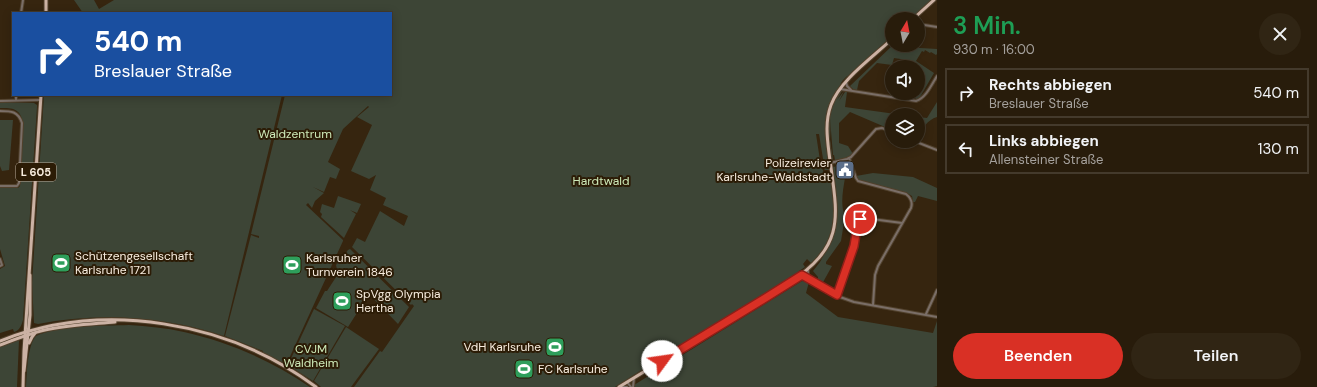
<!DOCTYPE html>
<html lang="de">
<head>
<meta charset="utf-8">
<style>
	:root { --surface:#281c0b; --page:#302514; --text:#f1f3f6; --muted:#a5a19d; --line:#443a2c; --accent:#d93025 }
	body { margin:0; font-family:"DM Sans",sans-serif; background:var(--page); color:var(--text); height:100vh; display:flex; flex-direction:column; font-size:15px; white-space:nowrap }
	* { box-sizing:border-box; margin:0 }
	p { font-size:13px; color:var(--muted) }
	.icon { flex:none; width:22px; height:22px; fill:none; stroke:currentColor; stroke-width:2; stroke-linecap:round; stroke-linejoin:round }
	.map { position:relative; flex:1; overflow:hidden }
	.side { display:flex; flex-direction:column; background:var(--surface); width:380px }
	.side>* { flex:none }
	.guide { position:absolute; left:12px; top:12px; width:380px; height:84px; border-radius:0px; box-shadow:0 2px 10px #0003,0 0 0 1px var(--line); background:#1a4fa0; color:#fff; overflow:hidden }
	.needle { width:26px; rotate:10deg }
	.tools { position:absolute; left:885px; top:12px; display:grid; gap:8px }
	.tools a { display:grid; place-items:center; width:40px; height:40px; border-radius:50%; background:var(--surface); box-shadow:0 2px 10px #0003,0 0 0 1px var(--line); font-size:20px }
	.pin { position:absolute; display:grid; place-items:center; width:34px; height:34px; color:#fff; margin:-17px; border:2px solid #fff; border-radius:50%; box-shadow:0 1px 4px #0007 }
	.me { position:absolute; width:44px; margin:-22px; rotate:59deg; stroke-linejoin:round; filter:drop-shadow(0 0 3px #0008) }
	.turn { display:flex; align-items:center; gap:14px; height:84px; padding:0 16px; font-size:18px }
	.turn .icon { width:52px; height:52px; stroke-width:2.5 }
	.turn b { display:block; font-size:28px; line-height:34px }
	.round { display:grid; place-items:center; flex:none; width:42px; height:42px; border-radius:21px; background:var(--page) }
	.overview { display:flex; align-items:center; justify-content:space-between; height:68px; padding:0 16px }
	h1 { font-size:24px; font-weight:600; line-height:30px; color:#1e9e55 }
	.cta { display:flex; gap:8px; margin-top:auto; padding:8px 16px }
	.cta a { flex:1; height:46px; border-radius:24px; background:var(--accent); color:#fff; font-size:16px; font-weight:600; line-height:46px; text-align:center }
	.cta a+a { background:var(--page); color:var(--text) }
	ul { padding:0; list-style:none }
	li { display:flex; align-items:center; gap:12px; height:50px; margin:0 8px 6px; padding:0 8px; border:2px solid var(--line); border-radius:0px }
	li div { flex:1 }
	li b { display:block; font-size:15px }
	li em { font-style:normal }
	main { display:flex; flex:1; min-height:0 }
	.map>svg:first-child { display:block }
	.green { fill:#3d4536 }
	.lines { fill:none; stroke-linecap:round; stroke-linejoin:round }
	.minor-casing { stroke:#51412c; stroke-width:4 }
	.major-casing { stroke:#51412c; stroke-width:5 }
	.minor { stroke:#7a6e67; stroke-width:2 }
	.major { stroke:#ccb2a4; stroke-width:3 }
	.route-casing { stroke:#8d1f18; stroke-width:10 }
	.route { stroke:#d93025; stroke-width:7 }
	.labels { text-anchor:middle; stroke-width:4; stroke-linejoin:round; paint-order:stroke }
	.shield { fill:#2c1c06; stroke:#bbae9e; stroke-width:1 }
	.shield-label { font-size:11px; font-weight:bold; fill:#f8eddf }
	.park-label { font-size:12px; fill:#cde9b8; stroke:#2c1c06 }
	.poi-label { font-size:12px; fill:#f8eddf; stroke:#2c1c06; text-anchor:start }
</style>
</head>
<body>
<main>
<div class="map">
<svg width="937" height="387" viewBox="0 0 937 387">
	<rect width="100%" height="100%" fill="#36250f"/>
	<g class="green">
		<path d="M74,0H94L99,9L114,0H932L911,19H892V36L852,72L853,73C852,74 846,75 841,83C840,85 839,88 837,91C820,116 826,142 829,170H825L822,166L824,165L819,134H816L821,167L824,172H830C834,206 840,237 811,263L807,259L803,264L805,267L799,271L795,278L646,369L640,371L615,387H354L380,351L382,352L414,306L412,304L411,305L352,247L357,238L365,242L380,211L404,226L408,216L383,205L386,198L370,190L376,175L369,179L351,171L372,125L357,117L369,107L368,106L343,129L328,162L340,169L336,179L330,177L324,192L313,187L324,193L315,201L312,208L308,203L306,205L343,240V241L287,363H284L263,353V351L225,336L251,235L259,238V236L251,234L285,95H391V13H83Z"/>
		<path d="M893,45H900L904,47L937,49V54L936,55L931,52L930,53L925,50L924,52L922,51L916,61L934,73L920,97L915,100L917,93H918V86L921,70H918V67H906L907,60L894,58L892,65L877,63L859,81L857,90L853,89L850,86Z"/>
		<path d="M840,91H842L837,100L844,91L839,101L845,92H847L845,107L903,115H892V130L850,112L839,123V143L848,146L853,154L848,157V163L839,164V170L844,176L854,177V178H845C843,190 840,205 845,216L841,241L826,262V264L832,266L822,284L818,282V277L813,271L820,262L830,244L835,226L832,168L836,166L835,163L848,160L847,158L835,160L834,155H833L831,131V118L830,140L833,160L831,157C828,134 825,111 840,91Z"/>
		<path d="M44,95H282L224,336C164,316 99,312 38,324L34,323L32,283Z"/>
		<path d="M0,102L34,103L37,105V107L23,320C21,326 20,330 14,332L13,329L0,333V269L5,266L0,249V187L18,188L20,186L23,123C20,108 13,108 0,108Z"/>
		<path d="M937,102V117C927,120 923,128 918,137V117L927,118Z"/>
		<path d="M0,120H13L9,170L2,171L0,166Z"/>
		<path d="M873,173L913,177L937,188V201L918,196L915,202H913L912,196L907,193L861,181L857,179L856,176Z"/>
		<path d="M338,196L361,204L357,213L350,210L356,214L344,238L321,217L322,214L320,212L322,204L334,208Z"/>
		<path d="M350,249L409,307L398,324L369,294L348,327L316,308L325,291H327L338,274L336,265L348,250Z"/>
		<path d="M802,281L809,282L806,293L838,317L933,333L937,321V386L933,387H635L634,385Z"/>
		<path d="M314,309L345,326L313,381L288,365Z"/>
		<path d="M129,325C147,326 166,328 184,332C229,342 272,361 310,387H26C27,374 27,346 36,336C59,325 103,326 129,325Z"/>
		<path d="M346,327L379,349L351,387H321L314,381Z"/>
		<path d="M19,340L17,387H0V347Z"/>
	</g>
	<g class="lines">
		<defs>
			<g id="minor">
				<path d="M21,13L23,0"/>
				<path d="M918,24L937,27"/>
				<path d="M846,82L847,86L851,90"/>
				<path d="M840,89L916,101C926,98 932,84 937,76"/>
				<path d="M16,95V100"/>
				<path d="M0,101L40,100"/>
				<path d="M0,111C11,111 18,111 22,123L19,183L17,186H0"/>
				<path d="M914,141L937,150"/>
				<path d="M849,158L856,178L858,181L906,194C911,198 913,202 911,208L878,266L875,275L873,305"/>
				<path d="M830,163L847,159L851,157L876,129L882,128L892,132"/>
				<path d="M0,259L2,265L0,266"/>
				<path d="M808,269V275L810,278"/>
				<path d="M801,275L840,297L854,302L937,317"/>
				<path d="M837,295L854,246L858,223L859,219L864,218L902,223"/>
				<path d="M926,314L937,290"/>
				<path d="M627,382L631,387"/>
				<path d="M621,387H627"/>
				<path d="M633,387L634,378"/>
			</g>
			<g id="major">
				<path d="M46,13V0"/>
				<path d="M913,19L934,0"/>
				<path d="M0,341C103,300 228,321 316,387"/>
				<path d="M29,343L32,337L35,333"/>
				<path d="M0,345C16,339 33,332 50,329C71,325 93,324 115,322"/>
				<path d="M24,371L30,315V275"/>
				<path d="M23,387L24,351L41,95"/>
				<path d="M619,387L789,283C848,244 837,215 829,153C827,137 825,121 831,105C840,80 873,57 892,39"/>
			</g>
		</defs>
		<use href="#minor" class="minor-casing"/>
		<use href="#major" class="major-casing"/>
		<use href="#minor" class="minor"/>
		<use href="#major" class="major"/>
	</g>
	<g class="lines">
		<defs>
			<path id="route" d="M662,361L767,297L802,275L837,295L854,246L858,222L860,219"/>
		</defs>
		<use href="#route" class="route-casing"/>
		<use href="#route" class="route"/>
	</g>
	<defs>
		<symbol id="civic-square" viewBox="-11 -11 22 22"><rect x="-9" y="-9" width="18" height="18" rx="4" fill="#5c6f8a" stroke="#2c1c06"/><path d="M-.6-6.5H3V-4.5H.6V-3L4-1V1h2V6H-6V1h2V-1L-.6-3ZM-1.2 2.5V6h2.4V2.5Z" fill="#fff"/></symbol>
		<symbol id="stadium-square" viewBox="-11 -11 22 22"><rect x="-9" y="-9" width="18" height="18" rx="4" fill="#2e9e5b" stroke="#2c1c06"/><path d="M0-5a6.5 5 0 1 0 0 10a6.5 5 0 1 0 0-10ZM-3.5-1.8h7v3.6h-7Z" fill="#fff"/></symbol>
	</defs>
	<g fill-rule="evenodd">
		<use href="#civic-square" x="834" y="159" width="22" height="22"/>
		<use href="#stadium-square" x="50" y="252" width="22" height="22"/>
		<use href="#stadium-square" x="281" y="254" width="22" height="22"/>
		<use href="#stadium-square" x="331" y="290" width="22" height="22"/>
		<use href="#stadium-square" x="544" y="336" width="22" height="22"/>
		<use href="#stadium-square" x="513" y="358" width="22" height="22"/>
	</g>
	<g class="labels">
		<rect class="shield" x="16" y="163" width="40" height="18" rx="3"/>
		<g class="shield-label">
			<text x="36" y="176">L 605</text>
		</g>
		<g class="park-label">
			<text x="295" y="138">Waldzentrum</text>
			<text x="601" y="185">Hardtwald</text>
			<text x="311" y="353">CVJM<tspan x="311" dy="14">Waldheim</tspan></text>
		</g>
		<g class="poi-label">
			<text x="831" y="167" text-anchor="end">Polizeirevier<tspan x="831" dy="14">Karlsruhe-Waldstadt</tspan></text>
			<text x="75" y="260">Schützengesellschaft<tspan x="75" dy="14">Karlsruhe 1721</tspan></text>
			<text x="306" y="262">Karlsruher<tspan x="306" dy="14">Turnverein 1846</tspan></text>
			<text x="356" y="298">SpVgg Olympia<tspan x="356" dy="14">Hertha</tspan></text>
			<text x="541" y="351" text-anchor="end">VdH Karlsruhe</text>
			<text x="538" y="373">FC Karlsruhe</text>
		</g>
	</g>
</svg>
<div class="tools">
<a><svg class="needle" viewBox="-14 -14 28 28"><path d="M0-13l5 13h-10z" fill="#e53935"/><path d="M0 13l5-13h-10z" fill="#a5a19d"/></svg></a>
<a><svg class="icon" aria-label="sound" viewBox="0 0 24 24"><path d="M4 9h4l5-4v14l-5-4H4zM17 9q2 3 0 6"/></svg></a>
<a><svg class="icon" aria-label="layers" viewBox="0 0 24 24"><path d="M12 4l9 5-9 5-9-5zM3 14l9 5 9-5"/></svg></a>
</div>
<div class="pin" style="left:860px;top:219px;background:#d93025"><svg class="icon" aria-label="arrive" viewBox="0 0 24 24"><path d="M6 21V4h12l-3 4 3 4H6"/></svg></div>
<svg class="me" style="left:662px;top:361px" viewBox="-20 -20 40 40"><circle r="19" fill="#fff"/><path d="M0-13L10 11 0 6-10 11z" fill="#d93025"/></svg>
<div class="guide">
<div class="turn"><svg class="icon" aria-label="right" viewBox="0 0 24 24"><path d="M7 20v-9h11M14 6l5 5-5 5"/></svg><div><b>540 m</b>Breslauer Straße</div></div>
</div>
</div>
<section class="side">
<div class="overview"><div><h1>3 Min.</h1><p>930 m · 16:00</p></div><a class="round"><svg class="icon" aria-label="close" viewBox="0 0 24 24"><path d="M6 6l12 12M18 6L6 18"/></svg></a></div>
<ul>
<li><svg class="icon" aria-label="right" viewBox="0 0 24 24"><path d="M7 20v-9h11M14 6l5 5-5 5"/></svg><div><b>Rechts abbiegen</b><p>Breslauer Straße</p></div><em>540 m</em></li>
<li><svg class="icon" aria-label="left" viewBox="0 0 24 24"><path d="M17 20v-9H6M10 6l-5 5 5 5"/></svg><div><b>Links abbiegen</b><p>Allensteiner Straße</p></div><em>130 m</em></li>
</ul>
<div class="cta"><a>Beenden</a><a>Teilen</a></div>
</section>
</main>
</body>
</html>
